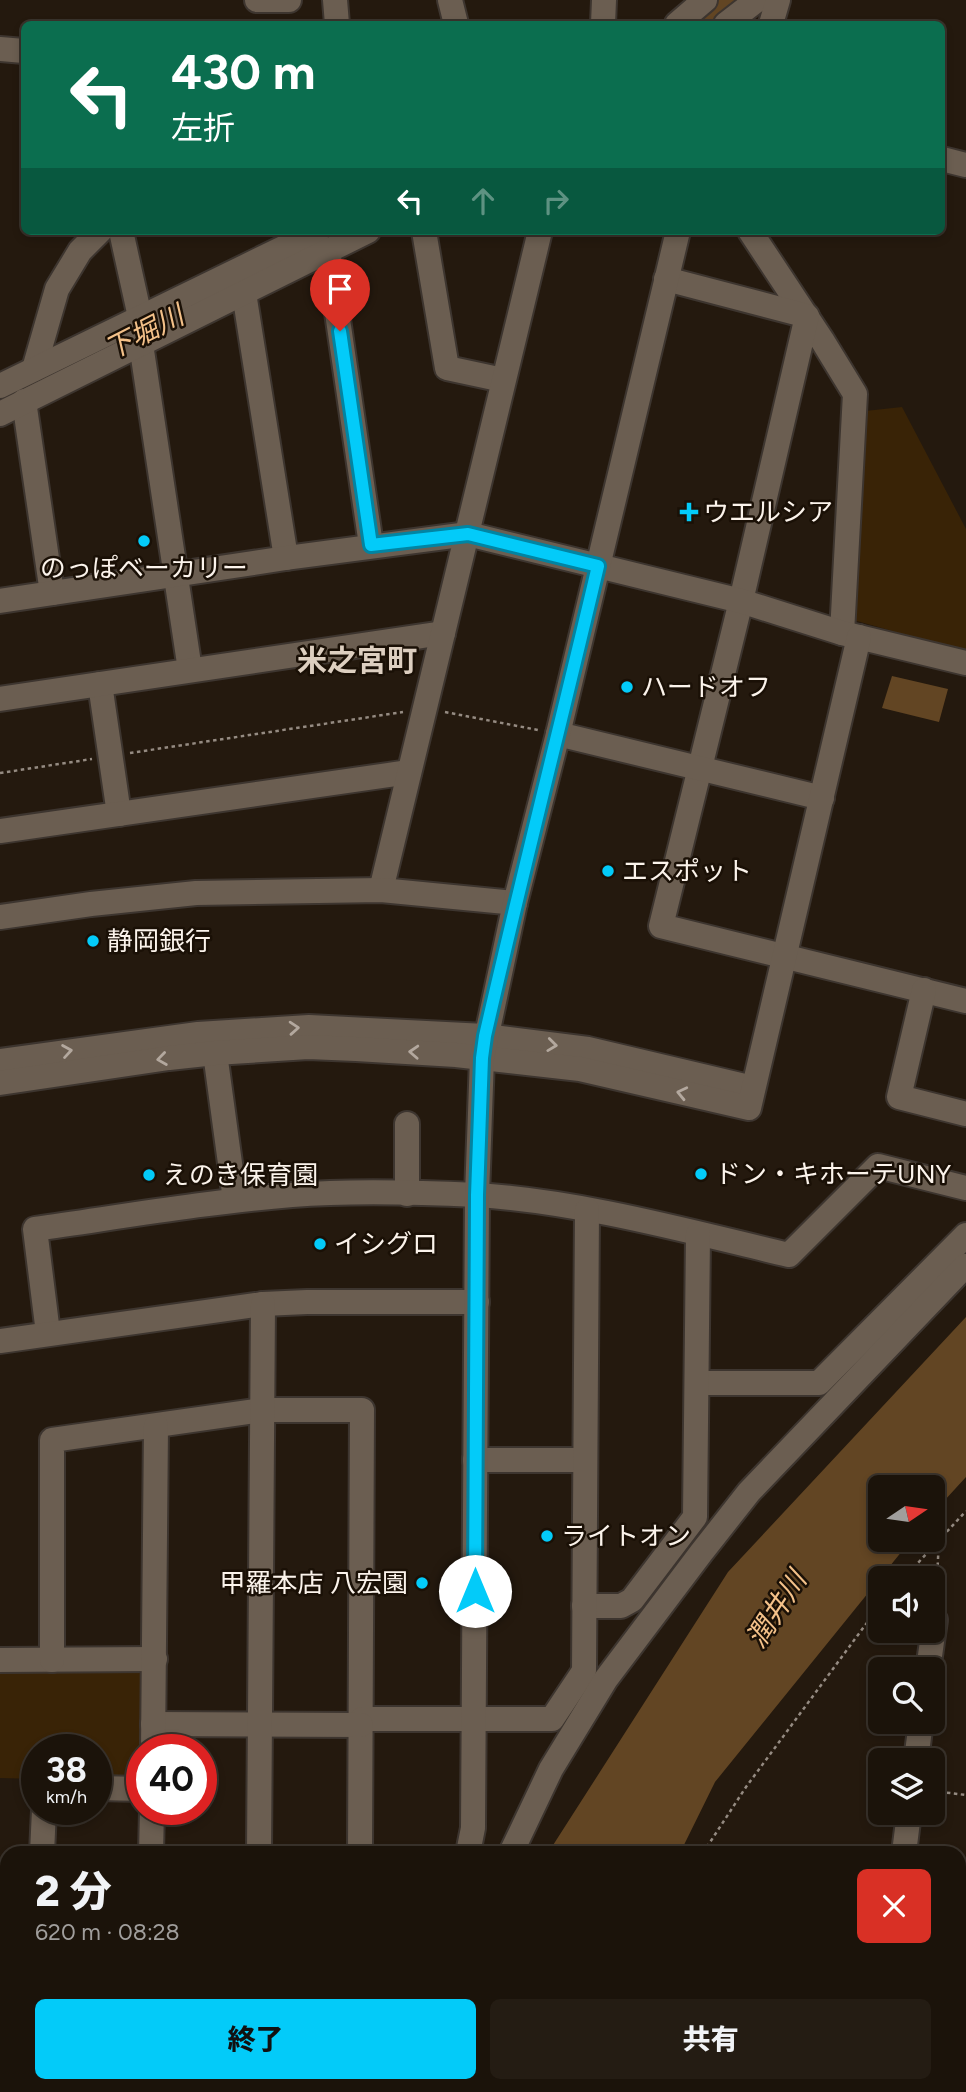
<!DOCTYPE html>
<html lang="ja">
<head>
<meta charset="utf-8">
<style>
	:root { --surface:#1b130a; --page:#241c13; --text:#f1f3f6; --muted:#a09e9c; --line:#39322b; --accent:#03cbf9 }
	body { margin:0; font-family:Figtree,"Noto Sans JP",sans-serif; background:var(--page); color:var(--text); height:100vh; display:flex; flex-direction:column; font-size:26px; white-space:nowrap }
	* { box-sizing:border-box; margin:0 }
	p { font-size:23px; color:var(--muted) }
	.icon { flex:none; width:38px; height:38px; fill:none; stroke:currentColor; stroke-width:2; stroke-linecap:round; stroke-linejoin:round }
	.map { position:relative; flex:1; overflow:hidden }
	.details { position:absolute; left:0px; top:1846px; width:966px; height:247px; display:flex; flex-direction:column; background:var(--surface); border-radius:21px 21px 0 0; box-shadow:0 4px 10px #0003,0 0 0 2px var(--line) }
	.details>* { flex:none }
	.banner { position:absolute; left:21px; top:21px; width:924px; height:214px; border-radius:10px; box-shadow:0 4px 10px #0003,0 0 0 2px var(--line); background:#0b6e4f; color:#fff; overflow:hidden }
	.needle { width:46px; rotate:77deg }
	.tools { position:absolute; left:868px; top:1475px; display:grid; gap:14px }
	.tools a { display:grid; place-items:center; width:77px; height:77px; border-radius:10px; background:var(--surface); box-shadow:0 4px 10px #0003,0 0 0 2px var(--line); font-size:35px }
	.speed { position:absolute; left:21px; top:1734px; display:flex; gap:14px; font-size:35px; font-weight:700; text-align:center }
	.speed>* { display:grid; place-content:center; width:91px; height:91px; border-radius:50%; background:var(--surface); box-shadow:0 4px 10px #0003,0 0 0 2px var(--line); line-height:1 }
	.speed small { font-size:18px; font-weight:400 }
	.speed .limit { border:10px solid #d22; background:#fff; color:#111 }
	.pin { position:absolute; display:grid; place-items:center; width:60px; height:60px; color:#fff; margin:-72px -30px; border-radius:50% 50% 50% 0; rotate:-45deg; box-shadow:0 0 7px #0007 }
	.pin .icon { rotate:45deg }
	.me { position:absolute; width:77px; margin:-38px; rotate:0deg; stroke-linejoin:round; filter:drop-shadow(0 0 5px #0008) }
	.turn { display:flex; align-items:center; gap:24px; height:147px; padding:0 35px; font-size:32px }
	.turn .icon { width:91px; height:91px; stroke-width:2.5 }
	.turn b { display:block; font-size:49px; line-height:60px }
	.lanes { display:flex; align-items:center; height:66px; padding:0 35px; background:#0003; justify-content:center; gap:35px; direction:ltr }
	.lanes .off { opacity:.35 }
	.round { display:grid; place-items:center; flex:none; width:74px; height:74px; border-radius:10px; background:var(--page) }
	.summary { display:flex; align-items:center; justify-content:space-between; height:119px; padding:0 35px }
	h1 { font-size:42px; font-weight:800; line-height:52px }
	.button { display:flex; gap:14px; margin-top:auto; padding:14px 35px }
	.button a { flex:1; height:80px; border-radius:10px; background:var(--accent); color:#111; font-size:28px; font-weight:800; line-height:80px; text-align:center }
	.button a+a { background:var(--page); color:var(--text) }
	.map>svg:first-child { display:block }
	.green { fill:#392306 }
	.water { fill:#624523 }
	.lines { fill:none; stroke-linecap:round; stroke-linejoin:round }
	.river { stroke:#624523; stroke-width:30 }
	.minor-casing { stroke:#3d352f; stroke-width:28 }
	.path { stroke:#958b82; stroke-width:2.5; stroke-dasharray:3.5 3.5; stroke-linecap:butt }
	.minor { stroke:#6b5e51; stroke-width:24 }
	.oneway { stroke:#b3a89e }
	.route-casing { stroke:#0284a2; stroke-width:18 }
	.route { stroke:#03cbf9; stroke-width:12 }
	.poi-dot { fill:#03cbf9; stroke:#1a1006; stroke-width:2.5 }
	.labels { text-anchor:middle; stroke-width:5; stroke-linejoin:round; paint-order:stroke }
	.poi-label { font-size:26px; fill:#fbf3eb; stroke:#1a1006; text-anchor:start }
	.water-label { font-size:28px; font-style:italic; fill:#f4c189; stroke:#1a1006 }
	.quarter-label { font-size:30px; font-weight:bold; fill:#ddcfc0; stroke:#1a1006 }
</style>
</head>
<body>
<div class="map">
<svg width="966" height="2092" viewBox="0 0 966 2092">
	<rect width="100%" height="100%" fill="#24190e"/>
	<g class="green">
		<path d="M902,407L966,529V652L850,619L856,412Z"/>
		<path d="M0,1668L148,1671L142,1781L96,1780V1750H37V1779L0,1778Z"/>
	</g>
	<g class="water">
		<path d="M892,676L948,689L939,722L882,708Z"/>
		<path d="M966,1317V1477L933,1513V1488H880V1540H911L715,1782L680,1853H548L728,1572Z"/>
		<path d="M486,2086H570L568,2092H485Z"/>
	</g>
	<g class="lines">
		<path class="river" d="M694,24L727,0"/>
		<defs>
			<g id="minor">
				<path d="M257,0H289"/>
				<path d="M335,0L337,24"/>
				<path d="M450,0L456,24"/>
				<path d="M603,24L604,0"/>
				<path d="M677,24L705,0"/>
				<path d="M726,24L757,0"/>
				<path d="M771,24L778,0"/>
				<path d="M0,49L24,51"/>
				<path d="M942,159L966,165"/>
				<path d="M121,231L140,317"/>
				<path d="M424,231L447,368L503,380"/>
				<path d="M750,231L822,340L855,394L842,633"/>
				<path d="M328,251L371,545"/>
				<path d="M666,279L807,316L741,601L661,926L966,1001"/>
				<path d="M244,293L286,558"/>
				<path d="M141,344L190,670"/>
				<path d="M34,369L57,289L80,251L100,231"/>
				<path d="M0,386L318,231"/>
				<path d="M24,401L52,593"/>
				<path d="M0,414L368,231"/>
				<path d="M0,601L286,558L468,534L741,601L842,633L966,663"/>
				<path d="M100,684L119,814"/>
				<path d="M0,699L443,633"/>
				<path d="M558,734L822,798"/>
				<path d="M0,831L409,772"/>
				<path d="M381,890L540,231"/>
				<path d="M0,917L91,904L196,893L381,890L515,903"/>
				<path d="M924,990L899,1097L966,1114"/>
				<path d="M215,1053L235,1200"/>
				<path d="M0,1061L198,1034L309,1027L485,1036L588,1049L753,1088"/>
				<path d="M0,1083L169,1058L215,1053L308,1047L356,1049L456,1055L580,1069L749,1108L859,637"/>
				<path d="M407,1194V1124"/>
				<path d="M48,1333L35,1229C120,1217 206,1202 292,1195C353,1190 417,1192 477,1195C583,1202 687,1231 789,1255L878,1166L966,1188"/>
				<path d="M0,1341L263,1304L307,1302H477"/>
				<path d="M697,1383H819L966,1235"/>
				<path d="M475,1460H585"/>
				<path d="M584,1606H621L632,1600L695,1517L698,1234"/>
				<path d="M0,1660L155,1659"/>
				<path d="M52,1660V1440L262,1410H362L360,1853"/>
				<path d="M928,1670L935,1620"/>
				<path d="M362,1719H552L584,1671L587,1210"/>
				<path d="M153,1724L361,1725"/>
				<path d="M153,1750L156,1426"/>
				<path d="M916,1760L921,1722"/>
				<path d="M96,1788L142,1789"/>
				<path d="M42,1853L44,1810"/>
				<path d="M151,1853L152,1810"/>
				<path d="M259,1853L263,1304"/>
				<path d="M468,1853L473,1828L477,1195L482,1058L515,903L558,734L678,231"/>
				<path d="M511,1853L551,1769L606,1679L701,1553L749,1492L965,1266"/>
				<path d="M904,1853L909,1813"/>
				<path d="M256,2092V2086"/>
				<path d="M423,2092L425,2086"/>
				<path d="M875,2092L876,2086"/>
			</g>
		</defs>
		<use href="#minor" class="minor-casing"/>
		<g class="path">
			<path d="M445,712L538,730"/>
			<path d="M130,753L403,712"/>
			<path d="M0,773L92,759"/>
			<path d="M904,1578L966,1511"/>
			<path d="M936,1601L939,1538"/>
			<path d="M933,1791L966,1795"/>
			<path d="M703,1853L746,1787L880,1605"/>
			<path d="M453,2092L454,2086"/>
			<path d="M633,2092L634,2086"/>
		</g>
		<use href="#minor" class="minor"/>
	</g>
	<defs><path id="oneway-chevron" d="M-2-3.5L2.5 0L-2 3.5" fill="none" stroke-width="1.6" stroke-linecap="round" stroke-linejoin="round" transform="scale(1.75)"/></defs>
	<g class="oneway">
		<use href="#oneway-chevron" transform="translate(294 1028) rotate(-4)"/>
		<use href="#oneway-chevron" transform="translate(552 1045) rotate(7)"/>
		<use href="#oneway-chevron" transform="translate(67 1051) rotate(-9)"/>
		<use href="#oneway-chevron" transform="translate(414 1052) rotate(-177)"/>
		<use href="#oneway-chevron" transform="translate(162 1059) rotate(172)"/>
		<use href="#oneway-chevron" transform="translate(682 1093) rotate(-167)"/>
	</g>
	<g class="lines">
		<defs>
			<path id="route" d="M340,331L371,545L468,534L598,566C561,723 521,879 485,1036L482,1058L477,1195L475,1591"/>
		</defs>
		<use href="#route" class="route-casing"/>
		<use href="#route" class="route"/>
	</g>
	<g class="poi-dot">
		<path d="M685.5 501.5h7v7h7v7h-7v7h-7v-7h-7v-7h7z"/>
		<circle cx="144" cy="541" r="7"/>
		<circle cx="627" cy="687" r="7"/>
		<circle cx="608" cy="871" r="7"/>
		<circle cx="93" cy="941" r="7"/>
		<circle cx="701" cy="1174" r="7"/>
		<circle cx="149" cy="1175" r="7"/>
		<circle cx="320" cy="1244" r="7"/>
		<circle cx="547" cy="1536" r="7"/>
		<circle cx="422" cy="1583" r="7"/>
	</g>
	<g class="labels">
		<g class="poi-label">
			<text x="703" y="521">ウエルシア</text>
			<text x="144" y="577" text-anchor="middle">のっぽベーカリー</text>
			<text x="641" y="696">ハードオフ</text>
			<text x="622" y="880">エスポット</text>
			<text x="107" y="950">静岡銀行</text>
			<text x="715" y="1183">ドン・キホーテUNY</text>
			<text x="163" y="1184">えのき保育園</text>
			<text x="334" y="1253">イシグロ</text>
			<text x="561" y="1545">ライトオン</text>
			<text x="408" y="1592" text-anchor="end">甲羅本店 八宏園</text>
		</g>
		<g class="water-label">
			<text transform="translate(144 332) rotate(-27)" y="10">下堀川</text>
			<text transform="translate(776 1609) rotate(-57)" y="10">潤井川</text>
		</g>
		<g class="quarter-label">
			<text x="357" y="671">米之宮町</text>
		</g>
	</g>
</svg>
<div class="tools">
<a><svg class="needle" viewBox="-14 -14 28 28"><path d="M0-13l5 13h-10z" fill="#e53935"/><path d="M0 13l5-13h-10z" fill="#a09e9c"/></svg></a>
<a><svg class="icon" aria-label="sound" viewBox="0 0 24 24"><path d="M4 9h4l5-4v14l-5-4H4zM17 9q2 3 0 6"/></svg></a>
<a><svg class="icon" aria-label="search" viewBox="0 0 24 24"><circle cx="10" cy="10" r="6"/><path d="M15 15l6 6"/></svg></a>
<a><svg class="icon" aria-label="layers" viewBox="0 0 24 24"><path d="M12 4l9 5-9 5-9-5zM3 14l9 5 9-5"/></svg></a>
</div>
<div class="speed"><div>38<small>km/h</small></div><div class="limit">40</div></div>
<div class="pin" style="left:340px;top:331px;background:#d93025"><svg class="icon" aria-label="arrive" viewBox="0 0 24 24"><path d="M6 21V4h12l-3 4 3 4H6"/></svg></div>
<svg class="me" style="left:475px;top:1591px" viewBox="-20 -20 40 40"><circle r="19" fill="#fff"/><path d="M0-13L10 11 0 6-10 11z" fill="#03cbf9"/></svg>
<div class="banner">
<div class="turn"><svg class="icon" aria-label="left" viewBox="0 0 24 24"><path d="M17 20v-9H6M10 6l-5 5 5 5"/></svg><div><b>430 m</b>左折</div></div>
<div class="lanes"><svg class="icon" aria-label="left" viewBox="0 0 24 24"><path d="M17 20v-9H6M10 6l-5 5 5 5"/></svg><svg class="icon off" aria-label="ahead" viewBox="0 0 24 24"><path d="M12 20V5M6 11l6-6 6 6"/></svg><svg class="icon off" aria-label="right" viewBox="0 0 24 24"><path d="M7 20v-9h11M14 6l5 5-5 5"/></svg></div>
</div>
<section class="details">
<div class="summary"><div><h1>2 分</h1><p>620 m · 08:28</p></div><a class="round" style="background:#d93025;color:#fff"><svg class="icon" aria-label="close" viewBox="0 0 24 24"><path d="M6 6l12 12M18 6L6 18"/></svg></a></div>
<div class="button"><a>終了</a><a>共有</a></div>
</section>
</div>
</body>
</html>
